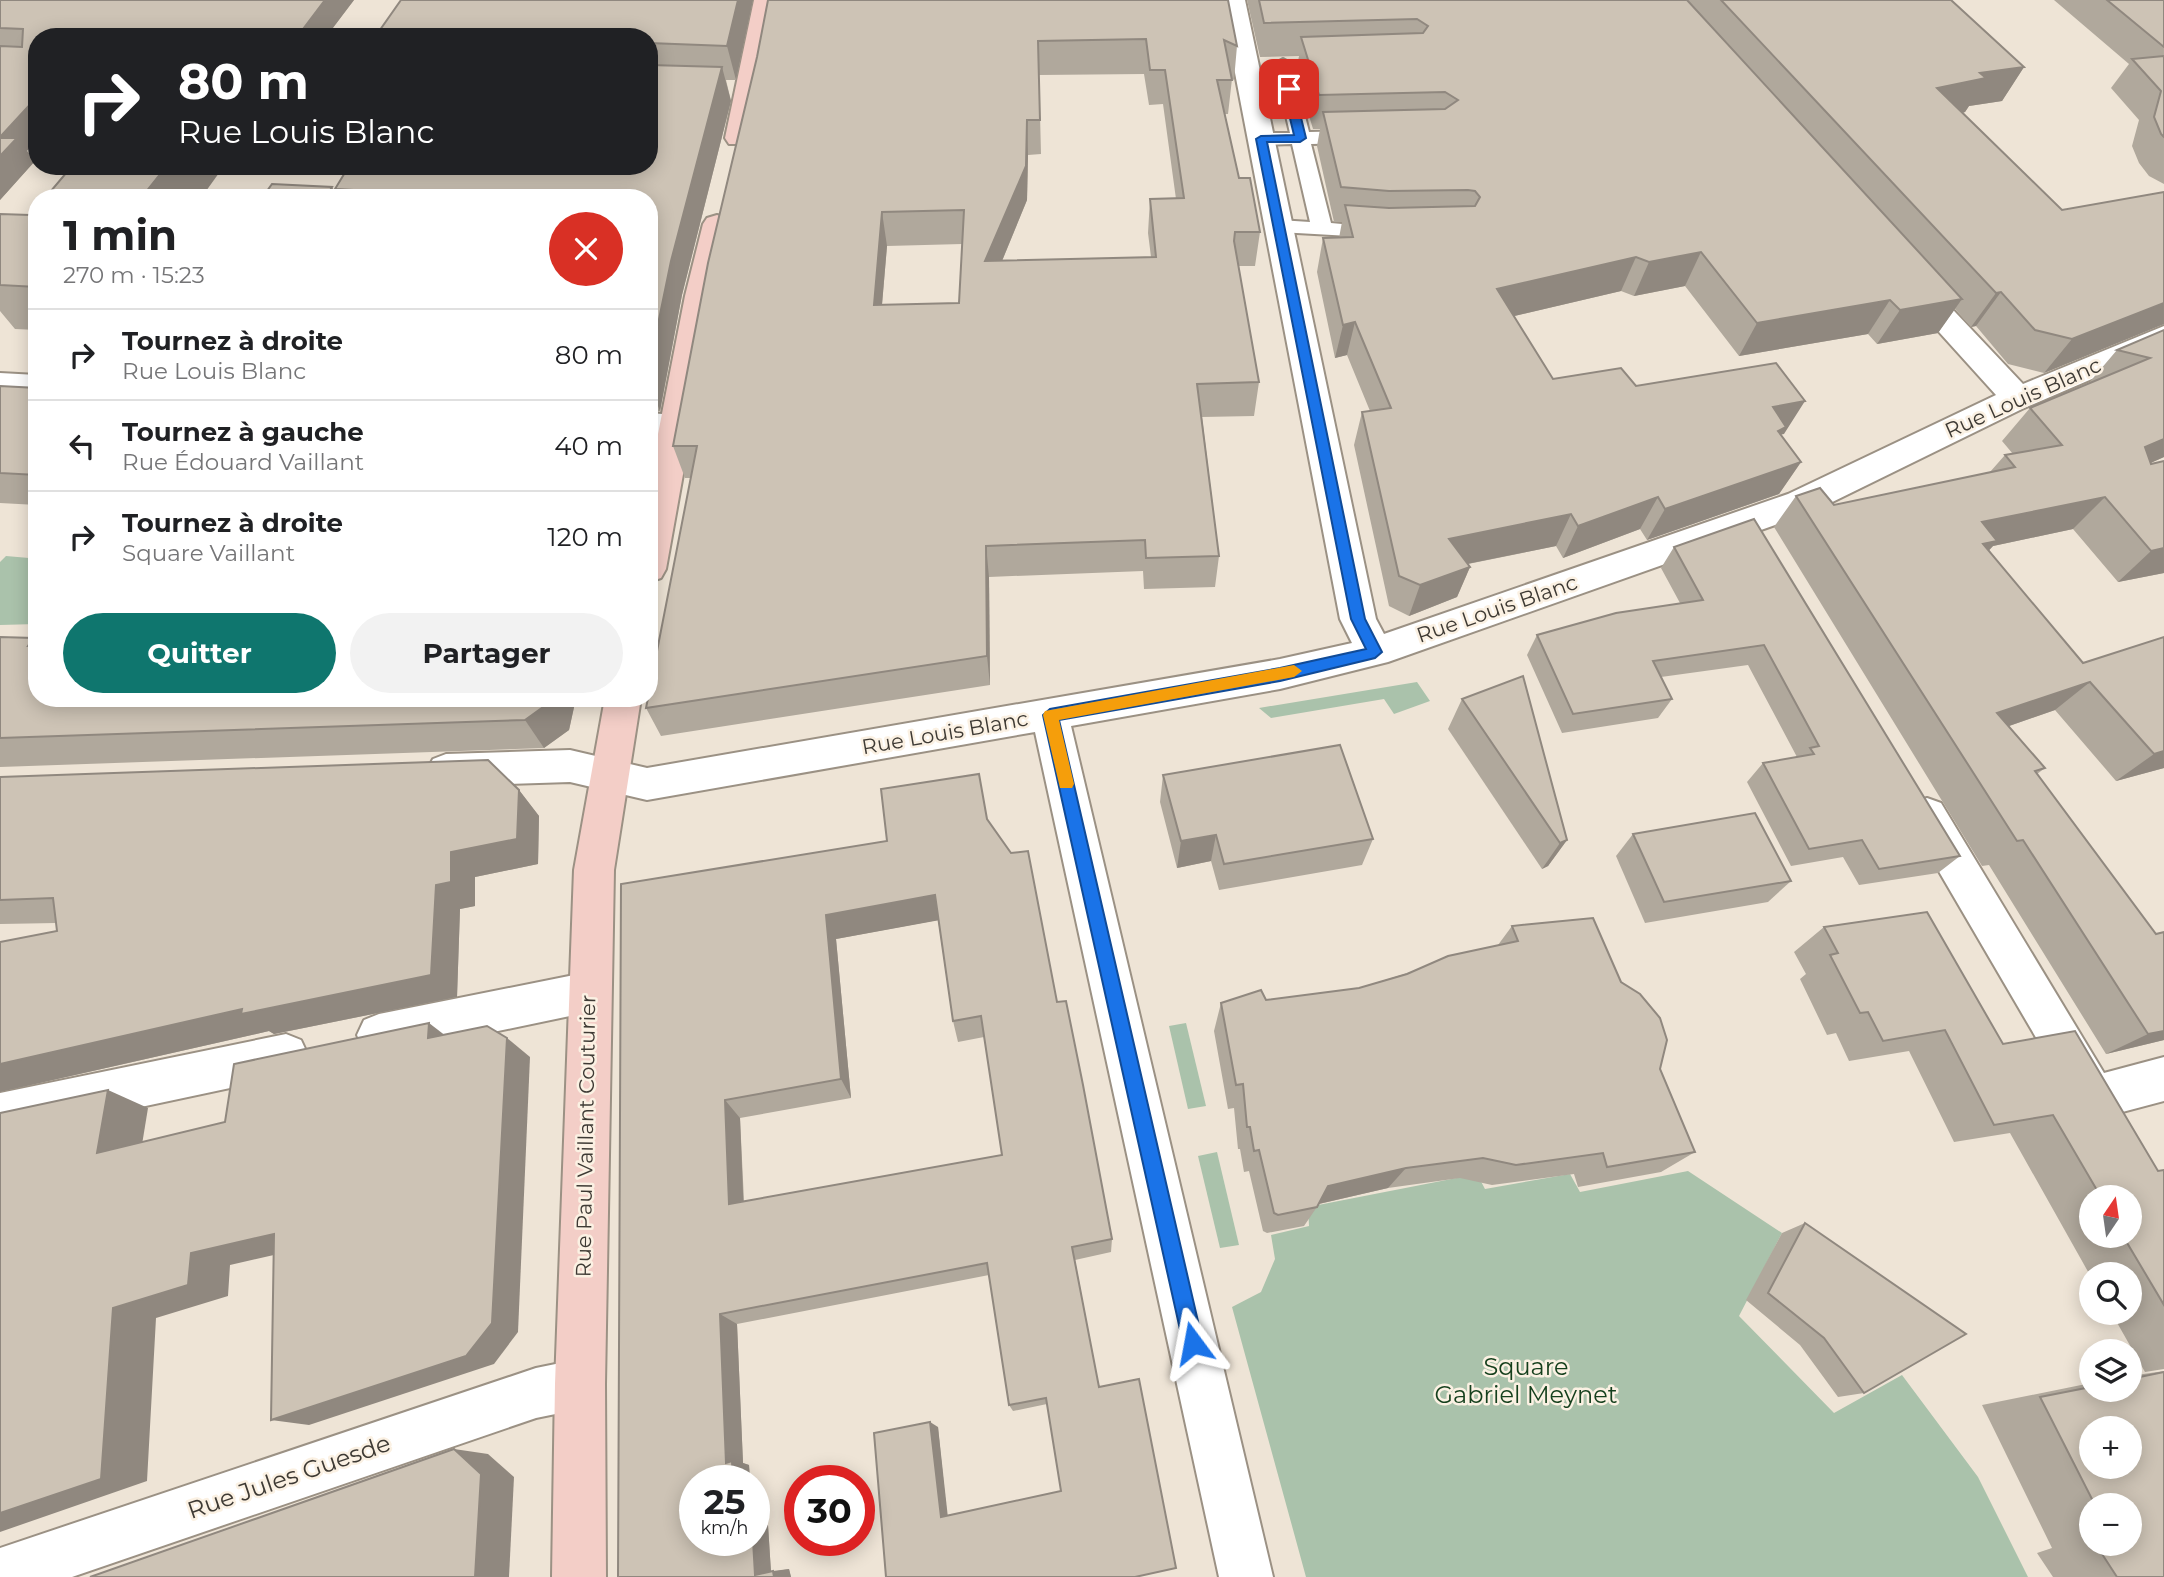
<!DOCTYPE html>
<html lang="fr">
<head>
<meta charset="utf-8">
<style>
	:root { --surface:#fff; --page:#f2f2f2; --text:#202124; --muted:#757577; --line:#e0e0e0; --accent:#0f766e }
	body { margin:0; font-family:Montserrat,sans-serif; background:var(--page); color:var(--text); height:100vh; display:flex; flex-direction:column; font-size:26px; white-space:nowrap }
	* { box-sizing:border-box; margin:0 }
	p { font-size:23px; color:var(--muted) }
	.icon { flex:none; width:38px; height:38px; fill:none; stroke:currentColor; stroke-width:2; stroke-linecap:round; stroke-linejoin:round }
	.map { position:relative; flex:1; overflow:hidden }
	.drawer { position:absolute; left:28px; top:189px; width:630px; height:518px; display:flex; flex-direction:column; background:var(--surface); border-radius:28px; box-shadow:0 4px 18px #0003 }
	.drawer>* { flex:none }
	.top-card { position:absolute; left:28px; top:28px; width:630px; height:147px; border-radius:28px; box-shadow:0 4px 18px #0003; background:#202124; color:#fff; overflow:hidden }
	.needle { width:46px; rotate:13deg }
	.controls { position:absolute; left:2079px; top:1185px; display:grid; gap:14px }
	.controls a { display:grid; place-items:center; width:63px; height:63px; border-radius:50%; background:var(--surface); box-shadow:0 4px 18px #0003; font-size:35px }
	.speed { position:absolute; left:679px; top:1465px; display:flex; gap:14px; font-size:35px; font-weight:700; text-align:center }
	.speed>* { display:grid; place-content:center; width:91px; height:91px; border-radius:50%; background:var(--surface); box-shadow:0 4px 18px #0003; line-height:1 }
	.speed small { font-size:18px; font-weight:400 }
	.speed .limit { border:10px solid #d22; background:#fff; color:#111 }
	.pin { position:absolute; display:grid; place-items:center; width:60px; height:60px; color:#fff; margin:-30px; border-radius:14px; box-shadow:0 4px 10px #0006 }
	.me { position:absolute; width:77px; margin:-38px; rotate:347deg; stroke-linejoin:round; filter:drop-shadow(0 0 5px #0008) }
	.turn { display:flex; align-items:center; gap:24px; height:147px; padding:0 35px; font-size:32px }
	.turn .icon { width:91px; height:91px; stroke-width:2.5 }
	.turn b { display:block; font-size:49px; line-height:60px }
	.round { display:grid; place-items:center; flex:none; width:74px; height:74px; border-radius:37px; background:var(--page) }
	.summary { display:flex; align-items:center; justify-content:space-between; height:119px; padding:0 35px }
	h1 { font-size:42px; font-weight:700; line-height:52px }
	.cta { display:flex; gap:14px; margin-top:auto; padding:14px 35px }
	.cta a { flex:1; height:80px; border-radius:42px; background:var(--accent); color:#fff; font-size:28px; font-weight:700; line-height:80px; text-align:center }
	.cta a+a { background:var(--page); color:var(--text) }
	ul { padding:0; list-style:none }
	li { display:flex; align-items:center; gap:21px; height:91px; padding:0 35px; border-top:2px solid var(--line) }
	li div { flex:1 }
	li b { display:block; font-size:26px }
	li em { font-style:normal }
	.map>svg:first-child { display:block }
	.green { fill:#aac2ab }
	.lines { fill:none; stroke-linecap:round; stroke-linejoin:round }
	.lane-casing { stroke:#9b9184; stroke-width:4 }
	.street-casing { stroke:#9b9184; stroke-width:4 }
	.secondary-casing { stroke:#9b9184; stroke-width:4 }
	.lane { fill:#fff; fill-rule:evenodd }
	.street { fill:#fff; fill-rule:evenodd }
	.secondary { fill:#f3cec7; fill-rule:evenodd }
	.wall { fill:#b0a89c; fill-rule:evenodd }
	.shaded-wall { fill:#90887f }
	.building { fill:#cdc3b5; stroke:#90887f; stroke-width:2; fill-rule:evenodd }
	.route { fill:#1a73e8; stroke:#114b97; stroke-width:2 }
	.slow { fill:#f59e0b }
	.labels { text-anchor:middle; stroke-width:5; stroke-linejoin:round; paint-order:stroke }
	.street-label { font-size:21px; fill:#3e3a34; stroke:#fbf1e3 }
	.near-park-label { font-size:24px; fill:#143f1c; stroke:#fbf1e3 }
	.near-street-label { font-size:24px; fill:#3e3a34; stroke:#fbf1e3 }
</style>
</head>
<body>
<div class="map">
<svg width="2164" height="1577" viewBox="0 0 2164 1577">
	<rect width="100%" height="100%" fill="#eee4d6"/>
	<g class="green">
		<path d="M37,548V624L0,625V562L6,556L29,558Z"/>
		<path d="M1417,682L1430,701L1394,714L1384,699L1271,718L1259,708Z"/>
		<path d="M1186,1023L1206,1106L1188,1109L1169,1026Z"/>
		<path d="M1217,1152L1239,1245L1220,1248L1198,1156Z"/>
		<path d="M1688,1171L1782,1233L1739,1316L1834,1413L1902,1375L1978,1477L2028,1577H1306L1232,1307L1261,1292L1275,1259L1271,1235L1309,1226L1308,1207L1477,1174L1485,1189L1570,1174L1580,1192Z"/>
	</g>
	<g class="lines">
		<defs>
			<path id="lane" d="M1283,59L1292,64L1309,132L1356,131L1366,137L1356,143L1311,144L1331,223L1385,228L1388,233L1385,238L1279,232L1269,226L1279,220L1310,222L1292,144L1261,145L1251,139L1261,133H1290L1274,64Z"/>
			<g id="street">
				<path d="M1221,0H1245L1376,619L1384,634L1788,494L1996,395L1902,291L1897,284L1902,277L1912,275L1922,277L2023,384L2164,326V348L2022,409L1812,512L1388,662L1280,689L1071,726L1273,1577H1219L1035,732L647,800L570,782L446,786L433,781L427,770L433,759L446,754L570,750L647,768L1280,659L1352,643L1340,619Z"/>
				<path d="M0,373L37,375V397L0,395Z"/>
				<path d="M649,413L689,416L694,424L689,432L649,435Z"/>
				<path d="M1927,798L1941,803L2104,1073L2164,1057V1101L2096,1119L2080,1112L2074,1096L2069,1094L1913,827L1908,815L1913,803Z"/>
				<path d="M589,972L604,978L610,992L604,1006L589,1012L379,1056L364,1050L357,1035L364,1020L379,1014Z"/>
				<path d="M286,1034L301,1040L308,1055L301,1070L286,1076L0,1137V1093Z"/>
				<path d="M580,1359L598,1366L605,1384L598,1402L580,1409L536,1418L72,1577H0V1548L536,1368Z"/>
			</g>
			<g id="secondary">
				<path d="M754,0H778L751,138L747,144H729L725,138Z"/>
				<path d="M717,215L727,218L731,224L715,296L666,569L661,578L649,582V480L685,296L703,224L707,218Z"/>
				<path d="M605,698H641L614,870L605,1384L606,1577H552L555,1384L574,870Z"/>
			</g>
		</defs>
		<use href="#lane" class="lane-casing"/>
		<use href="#street" class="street-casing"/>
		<use href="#secondary" class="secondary-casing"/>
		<use href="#lane" class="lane"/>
		<use href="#street" class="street"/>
		<use href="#secondary" class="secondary"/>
	</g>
	<g class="wall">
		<path d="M0,0H354L326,37H37L27,151L35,161L0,200Z"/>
		<path d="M753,0L736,80H726L731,101L682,295L660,411L649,413V198H340L335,189L649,166V37Z"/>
		<path d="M1228,0L1237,46L1234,80L1232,79L1228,114H1225L1239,178L1260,232L1255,266H1238L1259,382L1254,416L1202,417L1219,556L1215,587L1144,589L1143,571L989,577L990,685L661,736L646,708L691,478H685L673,446L757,57ZM1144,74L1149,105L1163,104L1176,199H1150L1148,233L1151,257L1002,261L1027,200L1028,155L1041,154L1039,75ZM962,244L959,303L882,305L887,246Z"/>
		<path d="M1247,0H1951L2024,67L2002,101L1969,106L1965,112L1963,113L2062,210L2164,192V324L2044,373L2008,364L1976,326L1971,327L1955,309L1938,333L1877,344L1868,334L1739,356L1685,286L1634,296L1621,291L1514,316L1553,379L1636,386L1784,434L1781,435L1801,462L1779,494L1647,540L1640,529L1563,558L1556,546L1468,564L1470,567L1457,597L1409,616L1389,606L1354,445L1362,412L1370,411L1347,355L1335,358L1317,272L1323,238H1339L1342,222H1334L1317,146L1320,129H1313L1296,72L1299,56L1260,57Z"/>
		<path d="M2054,0H2164V184L2149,176L2139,163L2132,146L2139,120L2111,88L2129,64Z"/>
		<path d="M37,207V330L15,329L0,311V214L30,215Z"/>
		<path d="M2164,330V457L2150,463L2164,573L2118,582L2073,529L1993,546L1989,550L2164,768L2116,781L2055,710L2009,726L2045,768L2037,774L2156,934L2164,932V1040L2106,1054L1989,865L1982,866L1774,527L1796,496L1834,505L1990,472L2005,455L2013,454L2002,441L2030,408L2088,384L2117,350Z"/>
		<path d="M0,386L37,388V505L0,503Z"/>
		<path d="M1674,547L1960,856L1938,873L1859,885L1843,857L1791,866L1747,782L1763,763L1797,757L1748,665L1661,677L1672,699L1658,718L1562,733L1527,655L1537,635L1680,603L1661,568Z"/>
		<path d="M0,637L37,698H576L569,730L544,748L0,767Z"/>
		<path d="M1462,699L1567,840L1548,866L1542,869L1448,729Z"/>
		<path d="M1163,775L1373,839L1362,865L1219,890L1211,861L1177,868L1160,802Z"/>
		<path d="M0,777L519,790L539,816L538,864L475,877V906L460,909L457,997L274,1034L269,1031L0,1092V942L57,931L56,923L0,924Z"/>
		<path d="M987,819L1057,1002L1112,1239L1111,1252L1075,1260L1135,1577H886L938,1427L947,1516L1061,1491L1047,1404L1013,1411L1009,1405L989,1275L737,1324L743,1463L749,1465L750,1480H695L754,1540V1525H768L771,1572L789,1569L791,1577H618L621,884L887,841ZM938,920L953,1021L958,1042L984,1037L1002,1155L744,1201L740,1118L851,1098L836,939Z"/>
		<path d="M1633,834L1791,881L1768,902L1645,923L1616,856Z"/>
		<path d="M1512,926L1660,1069L1695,1152L1661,1172L1578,1187L1574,1174L1492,1185L1460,1178L1388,1188L1319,1204L1304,1226L1267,1233L1263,1231L1249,1171L1244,1172L1240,1149H1238L1234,1108L1228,1109L1214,1031L1221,1003L1266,1000L1359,988L1498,945Z"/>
		<path d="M1824,927L2003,1044L2158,1171L2164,1170V1369L2145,1372L2111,1312H2130V1274H2091V1277L2010,1133L1954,1142L1909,1051L1849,1061L1836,1033L1827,1035L1800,979L1806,974L1794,952ZM2091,1197H2130V1236H2091Z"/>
		<path d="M1805,1223L1864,1393L1838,1397L1800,1345L1746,1300L1782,1233Z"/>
		<path d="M2164,1371V1577H2053L2037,1553L2052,1548L1982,1405L2091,1383V1390H2130V1376ZM2091,1505H2130V1544H2091Z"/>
	</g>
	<g class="shaded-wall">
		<path d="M325,0H354L326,37H297Z"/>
		<path d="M738,0H753L736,80L727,46Z"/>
		<path d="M722,67L731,101L682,295L660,411L649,383V368L671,261Z"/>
		<path d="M2024,67L2002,101L1969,106L1965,112L1917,123L1937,88L1980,73Z"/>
		<path d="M37,97V140L27,151L35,161L0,200V137Z"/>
		<path d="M1027,120L1028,155L1027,200L988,295L985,261Z"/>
		<path d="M159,166H224L201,198H141Z"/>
		<path d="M332,187L338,198H325Z"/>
		<path d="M882,212L887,246L879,339L874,305Z"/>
		<path d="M1701,252L1685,286L1634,296L1649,262Z"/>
		<path d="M1636,257L1621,291L1485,323L1497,289Z"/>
		<path d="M2001,292L1976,326L1971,327L1996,293Z"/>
		<path d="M1962,299L1938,333L1877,344L1900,310Z"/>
		<path d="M1890,300L1868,334L1739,356L1757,323Z"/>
		<path d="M2164,303V324L2044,373L2072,339Z"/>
		<path d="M1355,322L1347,355L1335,358L1343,325Z"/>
		<path d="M1805,401L1784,434H1781L1765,460L1773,407Z"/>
		<path d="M649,423L655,437L649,465Z"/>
		<path d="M2164,439V457L2113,480L2145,447Z"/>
		<path d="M1801,462L1779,494L1647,540L1665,509Z"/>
		<path d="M1658,497L1640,529L1563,558L1578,526Z"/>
		<path d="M2105,497L2073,529L1993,546L1969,572L1982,522Z"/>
		<path d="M1571,514L1556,546L1437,570L1449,539Z"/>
		<path d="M986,546L989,577L990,685L987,656Z"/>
		<path d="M2164,548V573L2118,582L2151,551Z"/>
		<path d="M1470,567L1457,597L1409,616L1420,585Z"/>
		<path d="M33,638L37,641V653L28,646Z"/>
		<path d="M2090,682L2055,710L1966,741L1997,713Z"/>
		<path d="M551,698H576L569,730L544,748L525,720Z"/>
		<path d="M2164,751V768L2116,781L2154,754Z"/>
		<path d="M519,790L539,816L538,864L475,877V906L460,909L457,997L274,1034L269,1031L0,1092V1064L436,885L451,852Z"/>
		<path d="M1216,835L1211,861L1177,868L1181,841Z"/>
		<path d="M1567,840L1548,866L1542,869L1560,843Z"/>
		<path d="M935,895L940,920L836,939L851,1098L841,1079L826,915Z"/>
		<path d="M429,1023L455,1043L428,1038Z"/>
		<path d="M2164,1031V1040L2106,1054L2148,1034Z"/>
		<path d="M507,1038L530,1057L518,1332L494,1364L309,1425L271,1420Z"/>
		<path d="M108,1090L148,1108L138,1169L97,1153Z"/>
		<path d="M725,1100L740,1118L744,1218L729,1204Z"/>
		<path d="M1406,1168L1388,1188L1314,1205L1328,1186Z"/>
		<path d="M274,1234L309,1247L230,1265L228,1296L156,1318L147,1481L0,1532V1513L113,1308L191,1253Z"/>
		<path d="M720,1314L737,1324L743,1463L749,1465L750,1480H733L726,1463Z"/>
		<path d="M930,1422L938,1427L948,1518L941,1517Z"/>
		<path d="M454,1449L488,1454L514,1477L509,1577H475Z"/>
		<path d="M754,1525H768L771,1572L755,1575L753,1540H754Z"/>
		<path d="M789,1569L791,1577H774L773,1571Z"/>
	</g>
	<g class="building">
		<path d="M0,0H325L297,37H37V97L0,137V46L22,47L23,29L0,28Z"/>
		<path d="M401,0H738L727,46L649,43V37H375Z"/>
		<path d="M768,0H1228L1237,46L1224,40L1232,80H1217L1239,178H1250L1260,232H1235L1234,241L1259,382L1197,384L1219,556L1146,558L1145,540L986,546L987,656L646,708L648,698H649V692L697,446H673L708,263L757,57ZM1146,39L1150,70H1165L1184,198L1150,199L1156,257L985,261L1026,166L1027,120H1040L1038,41ZM964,210L959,303L874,305L882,212Z"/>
		<path d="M1259,0H1687L1962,299L1900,310L1890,300L1757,323L1701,252L1649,262L1636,257L1497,289L1553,379L1621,368L1636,386L1776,363L1805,401L1773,407L1786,427L1778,431L1801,462L1665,509L1658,497L1578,526L1571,514L1449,539L1470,567L1420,585L1399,576L1362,412L1391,408L1355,322L1343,325L1323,238L1353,237L1345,205L1389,208L1475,206L1480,197L1475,191L1468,190L1389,191L1341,187L1323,112L1445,109L1458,100L1445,92L1319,95L1301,37L1423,33L1428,26L1417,19L1264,23Z"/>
		<path d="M1721,0H1951L2024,67L1980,73L1986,78L1937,88L2062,210L2164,192V303L2072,339L2035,330L2001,292L1996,293Z"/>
		<path d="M2107,0H2164V47Z"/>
		<path d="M2164,56V137L2161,134L2154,117L2161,91L2132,59Z"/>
		<path d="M649,65L722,67L671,261L649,368V198H503L335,189L349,166H649Z"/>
		<path d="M0,138H17L0,156Z"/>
		<path d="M72,166H159L158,168H165L141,198H45Z"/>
		<path d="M272,184L332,187L325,198H262Z"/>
		<path d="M37,207V287L0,285V214L30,215Z"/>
		<path d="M2164,330V439L2145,447L2151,464L2164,461V548L2151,551L2105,497L1982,522L1997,541L1983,544L2083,663L2164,637V751L2154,754L2090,682L1997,713L2045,768L2035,771L2156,934L2164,932V1031L2148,1034L2023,840L2017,841L1796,496L1820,488L1834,505L2015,467L2005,455L2062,445L2030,408L2150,358L2117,350Z"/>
		<path d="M0,386L37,388V475L0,473Z"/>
		<path d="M1754,519L1960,856L1879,869L1862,840L1809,849L1763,763L1814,754L1810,748L1819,746L1764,645L1653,661L1672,699L1573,714L1537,635L1616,613L1703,600L1674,547Z"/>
		<path d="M0,637L33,638L28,646H37V698H551L550,702L525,720L0,738Z"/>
		<path d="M1523,676L1567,840L1560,843L1462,699Z"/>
		<path d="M1340,745L1373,839L1224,864L1216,835L1181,841L1163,775Z"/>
		<path d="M488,760L519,790L517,839L451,852V882L436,885L431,975L241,1014L242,1009L0,1064V942L57,931L53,898L0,900V777Z"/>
		<path d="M979,774L987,819L1011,853L1028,851L1057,1002L1066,1001L1083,1085L1112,1239L1072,1247L1099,1387L1139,1379L1176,1568L1135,1577H886L874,1433L930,1422L941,1517L1061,1491L1046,1398L1009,1405L987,1263L720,1314L726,1463L732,1461L733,1480H695V1540H753L755,1575L773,1571L774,1577H618L621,884L887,841L881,789ZM935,895L953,1021L981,1016L1002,1155L729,1204L725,1100L841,1079L826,915Z"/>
		<path d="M1755,813L1791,881L1664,902L1633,834Z"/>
		<path d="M1927,912L2003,1044L2075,1031L2158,1171L2164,1170V1305L2123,1236H2130V1197H2101L2053,1115L1994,1125L1945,1030L1883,1041L1868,1012L1860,1013L1830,955L1838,953L1824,927Z"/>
		<path d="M1593,918L1621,982L1640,994L1660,1018L1667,1040L1660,1069L1695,1152L1607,1167L1603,1153L1516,1165L1483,1158L1406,1168L1328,1186L1317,1207L1278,1215L1274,1213L1259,1150L1254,1151L1250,1127H1247L1243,1084L1236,1085L1221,1003L1261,990L1266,1000L1359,988L1407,974L1448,956L1518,941L1512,926Z"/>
		<path d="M429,1023L428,1038L487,1026L507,1038L492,1323L466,1356L271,1420L274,1234L191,1253L188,1285L113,1308L101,1479L0,1513V1113L108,1090L97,1153L225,1122L234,1064Z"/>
		<path d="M1805,1223L1966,1334L1864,1393L1824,1338L1768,1293Z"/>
		<path d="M2164,1372V1577H2117L2102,1554L2118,1550L2115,1544H2130V1505H2095L2040,1397L2091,1387V1390H2130V1379ZM2091,1428H2130V1466H2091Z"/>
		<path d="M454,1449L481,1474L475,1577H90Z"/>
	</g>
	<path class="route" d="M1289,85L1294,89L1306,138L1300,142H1267L1365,619L1382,652L1375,658L1280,681L1059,720L1203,1343L1200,1351L1193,1354L1186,1351L1183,1343L1043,715L1050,709L1280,668L1366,649L1351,619L1256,139L1261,136L1294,135L1283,89Z"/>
	<path class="slow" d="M1294,665L1302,671L1294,677L1059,720L1074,784L1072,788H1060L1043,715L1045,711Z"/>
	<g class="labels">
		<g class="street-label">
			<text transform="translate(2023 398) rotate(-24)" y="7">Rue Louis Blanc</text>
			<text transform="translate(1497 609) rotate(-19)" y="7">Rue Louis Blanc</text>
			<text transform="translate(945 733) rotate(-10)" y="7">Rue Louis Blanc</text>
			<text transform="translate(586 1136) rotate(-89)" y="7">Rue Paul Vaillant Couturier</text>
		</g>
		<g class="near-park-label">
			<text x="1526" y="1375">Square<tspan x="1526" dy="28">Gabriel Meynet</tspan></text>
		</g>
		<g class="near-street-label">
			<text transform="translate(289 1477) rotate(-19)" y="8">Rue Jules Guesde</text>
		</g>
	</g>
</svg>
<div class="controls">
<a><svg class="needle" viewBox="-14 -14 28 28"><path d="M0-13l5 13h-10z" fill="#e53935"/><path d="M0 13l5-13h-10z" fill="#757577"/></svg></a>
<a><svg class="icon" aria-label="search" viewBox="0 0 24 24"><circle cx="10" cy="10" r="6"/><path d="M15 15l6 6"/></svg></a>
<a><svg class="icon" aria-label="layers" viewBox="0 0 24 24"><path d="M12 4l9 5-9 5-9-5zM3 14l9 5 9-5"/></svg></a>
<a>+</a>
<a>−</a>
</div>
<div class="speed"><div>25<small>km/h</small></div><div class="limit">30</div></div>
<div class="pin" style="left:1289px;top:89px;background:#d93025"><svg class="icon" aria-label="arrive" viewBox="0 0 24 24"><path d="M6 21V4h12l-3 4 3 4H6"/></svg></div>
<svg class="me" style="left:1193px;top:1343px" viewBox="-20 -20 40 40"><path d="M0-17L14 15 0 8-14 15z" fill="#1a73e8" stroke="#fff" stroke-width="4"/></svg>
<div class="top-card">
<div class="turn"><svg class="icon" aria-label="right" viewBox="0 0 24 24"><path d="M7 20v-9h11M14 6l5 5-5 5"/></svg><div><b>80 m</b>Rue Louis Blanc</div></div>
</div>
<section class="drawer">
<div class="summary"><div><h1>1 min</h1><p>270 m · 15:23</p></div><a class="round" style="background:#d93025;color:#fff"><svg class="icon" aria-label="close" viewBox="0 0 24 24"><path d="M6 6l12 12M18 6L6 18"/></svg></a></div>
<ul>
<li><svg class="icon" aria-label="right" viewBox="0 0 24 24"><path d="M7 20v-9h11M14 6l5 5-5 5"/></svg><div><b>Tournez à droite</b><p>Rue Louis Blanc</p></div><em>80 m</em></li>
<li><svg class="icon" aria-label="left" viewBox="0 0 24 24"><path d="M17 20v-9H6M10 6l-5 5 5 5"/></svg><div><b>Tournez à gauche</b><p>Rue Édouard Vaillant</p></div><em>40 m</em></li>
<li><svg class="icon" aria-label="right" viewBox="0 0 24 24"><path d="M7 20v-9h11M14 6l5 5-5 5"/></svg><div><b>Tournez à droite</b><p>Square Vaillant</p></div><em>120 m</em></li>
</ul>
<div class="cta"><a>Quitter</a><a>Partager</a></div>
</section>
</div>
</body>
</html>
